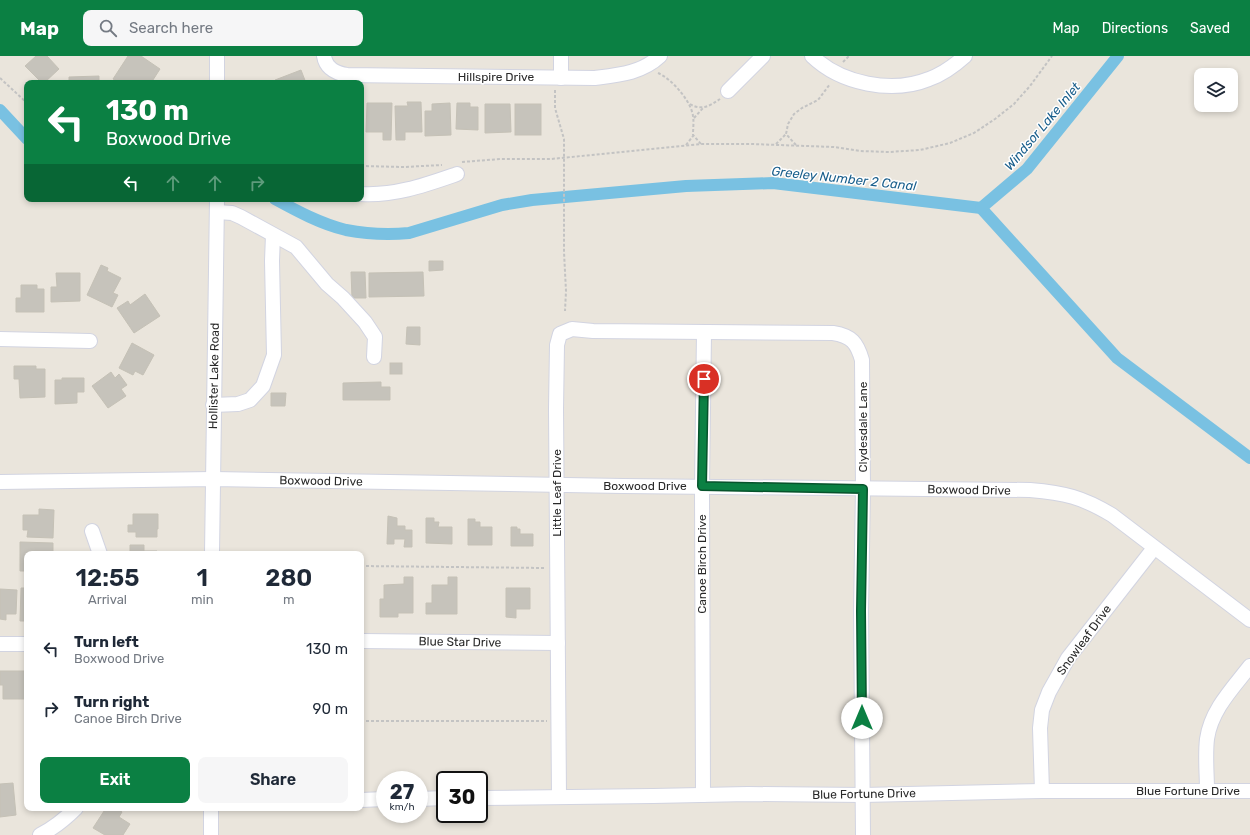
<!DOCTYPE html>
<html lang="en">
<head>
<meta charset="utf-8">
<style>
	:root { --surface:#fff; --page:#f6f6f7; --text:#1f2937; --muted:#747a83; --accent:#0b8043 }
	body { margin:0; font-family:Rubik,sans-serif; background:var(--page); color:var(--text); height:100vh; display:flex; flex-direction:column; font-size:15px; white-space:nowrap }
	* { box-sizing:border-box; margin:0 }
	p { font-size:13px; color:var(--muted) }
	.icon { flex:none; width:22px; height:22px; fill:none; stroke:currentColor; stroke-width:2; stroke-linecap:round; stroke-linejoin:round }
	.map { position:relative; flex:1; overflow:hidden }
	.sheet { position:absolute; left:24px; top:495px; width:340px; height:260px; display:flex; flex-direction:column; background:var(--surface); border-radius:8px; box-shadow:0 2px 6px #0003 }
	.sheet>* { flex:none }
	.top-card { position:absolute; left:24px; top:24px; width:340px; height:122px; border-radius:8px; box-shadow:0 2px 6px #0003; background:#0b8043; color:#fff; overflow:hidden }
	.buttons { position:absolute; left:1194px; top:12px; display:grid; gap:8px }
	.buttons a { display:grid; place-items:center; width:44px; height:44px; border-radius:8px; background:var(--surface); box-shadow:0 2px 6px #0003; font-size:20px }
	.speed { position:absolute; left:376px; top:715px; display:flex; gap:8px; font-size:20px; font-weight:700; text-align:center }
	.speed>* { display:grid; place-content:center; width:52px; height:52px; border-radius:50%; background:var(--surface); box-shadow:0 2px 6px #0003; line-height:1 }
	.speed small { font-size:10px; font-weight:400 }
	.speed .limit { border:2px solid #111; border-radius:6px; background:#fff; color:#111 }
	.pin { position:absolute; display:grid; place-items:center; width:34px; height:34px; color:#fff; margin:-17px; border:2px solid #fff; border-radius:50%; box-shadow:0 1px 4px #0007 }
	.me { position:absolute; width:44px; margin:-22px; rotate:0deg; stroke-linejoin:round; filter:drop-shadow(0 0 3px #0008) }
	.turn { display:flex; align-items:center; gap:14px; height:84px; padding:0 16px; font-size:18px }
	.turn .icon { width:52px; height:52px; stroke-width:2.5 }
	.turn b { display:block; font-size:28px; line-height:34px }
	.lanes { display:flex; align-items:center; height:38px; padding:0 16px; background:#0003; justify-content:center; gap:20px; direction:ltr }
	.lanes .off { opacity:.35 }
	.eta { display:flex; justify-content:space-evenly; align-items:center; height:68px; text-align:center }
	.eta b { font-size:24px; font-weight:600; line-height:28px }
	.button { display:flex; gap:8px; margin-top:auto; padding:8px 16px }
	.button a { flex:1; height:46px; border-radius:8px; background:var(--accent); color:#fff; font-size:16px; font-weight:600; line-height:46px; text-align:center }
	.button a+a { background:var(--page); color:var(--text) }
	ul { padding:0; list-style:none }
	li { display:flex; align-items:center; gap:12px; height:60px; padding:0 16px }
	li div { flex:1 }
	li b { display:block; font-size:15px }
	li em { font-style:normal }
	header { display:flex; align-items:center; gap:24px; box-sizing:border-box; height:56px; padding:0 20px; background:var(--accent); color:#fff }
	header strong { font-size:19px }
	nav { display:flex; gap:22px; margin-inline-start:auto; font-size:14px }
	.search { width:280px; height:36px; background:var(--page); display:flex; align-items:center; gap:10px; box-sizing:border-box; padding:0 14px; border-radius:8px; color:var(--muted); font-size:15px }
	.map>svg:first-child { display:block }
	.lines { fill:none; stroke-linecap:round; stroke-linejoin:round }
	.canal { stroke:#79c1e2; stroke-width:12 }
	.building { fill:#c6c3bb; stroke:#c5c1b6 }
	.minor-casing { stroke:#d2d4e1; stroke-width:16 }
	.path { stroke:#c3c3c3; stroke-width:2; stroke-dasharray:3 2; stroke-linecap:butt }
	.minor { stroke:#fff; stroke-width:14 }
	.route-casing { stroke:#07532c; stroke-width:10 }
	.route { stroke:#0b8043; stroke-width:7 }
	.labels { text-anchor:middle; stroke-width:3; stroke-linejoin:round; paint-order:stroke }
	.street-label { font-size:12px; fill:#292929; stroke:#fff }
	.water-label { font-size:13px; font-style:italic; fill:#1a5f8c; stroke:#fff }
</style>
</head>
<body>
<header>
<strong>Map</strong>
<div class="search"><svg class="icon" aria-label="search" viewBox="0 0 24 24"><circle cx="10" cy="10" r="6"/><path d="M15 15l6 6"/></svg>Search here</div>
<nav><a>Map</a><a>Directions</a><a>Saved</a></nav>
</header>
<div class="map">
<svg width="1250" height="779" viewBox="0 0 1250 779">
	<rect width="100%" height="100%" fill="#eae5dc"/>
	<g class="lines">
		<g class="canal">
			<path d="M0,54L27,83"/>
			<path d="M275,143C297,155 321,168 346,174C367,178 388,179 409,177L502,149L532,144L686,130L773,127L981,152L1117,302L1250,402"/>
			<path d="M981,152L1027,113L1118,0"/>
		</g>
	</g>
	<g class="building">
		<path d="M36,0H47L59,13L44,27H42L25,10Z"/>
		<path d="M128,0H141L160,13L151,27H116L117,25L113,23Z"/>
		<path d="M301,14L306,27H276L275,24Z"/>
		<path d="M99,20V27H69V21Z"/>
		<path d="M407,46H421L422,76H405V84H396L395,50H408Z"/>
		<path d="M367,47H392L391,84H383V76H366Z"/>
		<path d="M450,47L451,79L425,80V55H432V48Z"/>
		<path d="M457,47H470V51H478V74L456,73Z"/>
		<path d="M485,48H510L511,76L485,77Z"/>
		<rect x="515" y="48" width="26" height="31"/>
		<path d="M429,205H443V214L429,215Z"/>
		<path d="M101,209L108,212L107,215L121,222L113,237L118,239L112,251L87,239Z"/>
		<path d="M351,216H365L366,242H352Z"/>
		<path d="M423,216L424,240L369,241V217Z"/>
		<path d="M56,217H80V245L51,246V231H57Z"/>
		<path d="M21,229H37V233H44V256H16V242H21Z"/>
		<path d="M145,238L160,260L134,277L117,252L128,245L130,249Z"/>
		<path d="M407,271H420V289L406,288Z"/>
		<path d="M132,287L154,299L143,319L135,315L133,319L119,312Z"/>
		<rect x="390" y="307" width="12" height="11"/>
		<path d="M14,310H36V313H45V341L20,342L19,323H14Z"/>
		<path d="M111,316L115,322L119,318L127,329L121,333L126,340L108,352L92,330Z"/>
		<path d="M62,322H84V336H77V347L55,348V324H62Z"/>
		<path d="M381,326V331H390V344H343V327Z"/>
		<path d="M271,337H286L285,350H271Z"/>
		<path d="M39,453L54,454L53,482L27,481L28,474H23V459H39Z"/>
		<path d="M133,458H158V473H157V481H136V476H128V469H133Z"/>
		<path d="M388,460L397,462V470H405V474H412V491H404L405,483H394V488H387Z"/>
		<path d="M426,462H434V466H439L438,471H452V488L426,487Z"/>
		<path d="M468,463H475V466H480V471H492V489H468Z"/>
		<path d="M511,471H517V473H520V478H533V490H511Z"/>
		<path d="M20,486L53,487V498H27V515H20Z"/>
		<path d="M130,489H144V495H157V498H130Z"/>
		<path d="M404,521H413V557H398V561H380V543H384V529L404,528Z"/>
		<path d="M448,521H457V558H426V547H432V529H448Z"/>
		<path d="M21,532H27V565H20Z"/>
		<path d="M506,532H530V553H516V562L506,561Z"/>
		<path d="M0,533L17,534L16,558H6V564L0,563Z"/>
		<path d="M0,615H27V643H3V629H0Z"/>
		<path d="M13,727L16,759L0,761V728Z"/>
		<path d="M106,752H116L122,756L119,761L130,768L123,779H105L93,772Z"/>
	</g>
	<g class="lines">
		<defs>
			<g id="minor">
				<path d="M217,0V27"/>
				<path d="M324,0C326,13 336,17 347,19L595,22C619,19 642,17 660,0"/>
				<path d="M812,0C841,28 892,38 929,23C943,18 955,9 965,0"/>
				<path d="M561,22V0"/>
				<path d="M728,35L763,0"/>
				<path d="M361,138C395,140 425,129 457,118"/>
				<path d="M217,156L232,157L241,161L296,191L327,228L343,242L365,266L375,281L374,301"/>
				<path d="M0,283L90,285"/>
				<path d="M213,349L238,348L250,344L263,330L274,299L272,205L273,179"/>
				<path d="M0,426L213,423L623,430L1030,434C1065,437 1082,441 1112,459L1250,564"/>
				<path d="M92,475L100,498"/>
				<path d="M212,498L217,143"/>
				<path d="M361,585L558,587"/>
				<path d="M0,588H27"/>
				<path d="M1042,735L1040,672L1042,654L1049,636L1068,602L1154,492"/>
				<path d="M1207,735C1207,718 1205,700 1207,683C1211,654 1233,632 1250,610"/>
				<path d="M703,739L702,430L704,277"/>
				<path d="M559,741L556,353L557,289L560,278L572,273L593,275L833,277C852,280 857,287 862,304L863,433L861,555L863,779"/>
				<path d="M479,742L653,740L748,738L863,739L1042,735H1250"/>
				<path d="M419,743L445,742"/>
				<path d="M361,744L385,743"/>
				<path d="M40,779C54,772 65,763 76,752"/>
				<path d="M211,779V752"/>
			</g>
		</defs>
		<use href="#minor" class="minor-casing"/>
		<g class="path">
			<path d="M843,6L849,0"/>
			<path d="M658,17C672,23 691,45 693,60C694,66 693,73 693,79L701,88"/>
			<path d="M0,22L27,47"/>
			<path d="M555,34V52L564,83V196L566,235L565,255"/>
			<path d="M690,48C701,55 710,50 720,43"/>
			<path d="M694,62L703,52"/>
			<path d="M776,88L786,78"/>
			<path d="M686,89L693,80"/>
			<path d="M796,89L786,78L788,68L794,58L802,52L818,44L830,28"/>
			<path d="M462,106L501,103H551L701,88H751L834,91L860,95L889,96L920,94L950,87L974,77L995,63L1014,48L1030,30L1052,0"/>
			<path d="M361,110L404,111L442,109"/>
			<path d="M361,510L545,512"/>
			<path d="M361,665H547"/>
		</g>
		<use href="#minor" class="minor"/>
	</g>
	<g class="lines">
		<defs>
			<path id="route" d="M704,323L702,430L863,433L861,555L862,662"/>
		</defs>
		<use href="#route" class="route-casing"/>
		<use href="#route" class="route"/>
	</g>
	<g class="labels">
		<g class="street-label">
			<text x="496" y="25">Hillspire Drive</text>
			<text transform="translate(214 320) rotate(-89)" y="4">Hollister Lake Road</text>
			<text transform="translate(863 371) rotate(-90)" y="4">Clydesdale Lane</text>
			<text transform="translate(321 425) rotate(1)" y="4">Boxwood Drive</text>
			<text x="645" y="434">Boxwood Drive</text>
			<text transform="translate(969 434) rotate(1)" y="4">Boxwood Drive</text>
			<text transform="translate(557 437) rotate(-90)" y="4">Little Leaf Drive</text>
			<text transform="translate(702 508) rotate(-90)" y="4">Canoe Birch Drive</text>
			<text transform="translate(1084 584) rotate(-54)" y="4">Snowleaf Drive</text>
			<text transform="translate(460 586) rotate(1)" y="4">Blue Star Drive</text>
			<text x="1188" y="739">Blue Fortune Drive</text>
			<text transform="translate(864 738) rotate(-1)" y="4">Blue Fortune Drive</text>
		</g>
		<g class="water-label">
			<text transform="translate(1042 70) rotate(-50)" y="5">Windsor Lake Inlet</text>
			<text transform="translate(844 122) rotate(6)" y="5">Greeley Number 2 Canal</text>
		</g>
	</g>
</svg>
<div class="buttons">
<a><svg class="icon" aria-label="layers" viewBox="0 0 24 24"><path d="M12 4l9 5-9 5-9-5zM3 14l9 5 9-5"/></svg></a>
</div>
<div class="speed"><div>27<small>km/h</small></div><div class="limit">30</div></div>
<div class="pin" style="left:704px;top:323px;background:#d93025"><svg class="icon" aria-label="arrive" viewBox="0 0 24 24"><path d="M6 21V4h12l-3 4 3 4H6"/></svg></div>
<svg class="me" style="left:862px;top:662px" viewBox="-20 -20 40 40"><circle r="19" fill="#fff"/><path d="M0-13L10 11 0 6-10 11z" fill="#0b8043"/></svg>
<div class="top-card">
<div class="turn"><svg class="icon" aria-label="left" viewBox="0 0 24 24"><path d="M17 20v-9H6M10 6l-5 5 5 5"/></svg><div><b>130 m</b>Boxwood Drive</div></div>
<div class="lanes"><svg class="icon" aria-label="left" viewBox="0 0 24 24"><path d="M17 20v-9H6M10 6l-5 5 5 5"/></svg><svg class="icon off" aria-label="ahead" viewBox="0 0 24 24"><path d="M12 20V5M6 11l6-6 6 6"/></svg><svg class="icon off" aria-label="ahead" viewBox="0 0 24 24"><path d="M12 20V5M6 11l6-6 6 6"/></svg><svg class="icon off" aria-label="right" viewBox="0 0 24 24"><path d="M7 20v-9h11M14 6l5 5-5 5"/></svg></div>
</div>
<section class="sheet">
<div class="eta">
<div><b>12:55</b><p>Arrival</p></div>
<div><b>1</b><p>min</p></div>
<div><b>280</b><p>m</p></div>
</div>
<ul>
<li><svg class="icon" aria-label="left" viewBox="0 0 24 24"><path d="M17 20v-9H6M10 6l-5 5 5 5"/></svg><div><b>Turn left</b><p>Boxwood Drive</p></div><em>130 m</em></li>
<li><svg class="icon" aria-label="right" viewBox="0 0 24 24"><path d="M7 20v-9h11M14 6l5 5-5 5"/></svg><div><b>Turn right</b><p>Canoe Birch Drive</p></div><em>90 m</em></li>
</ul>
<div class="button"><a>Exit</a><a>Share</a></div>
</section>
</div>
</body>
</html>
